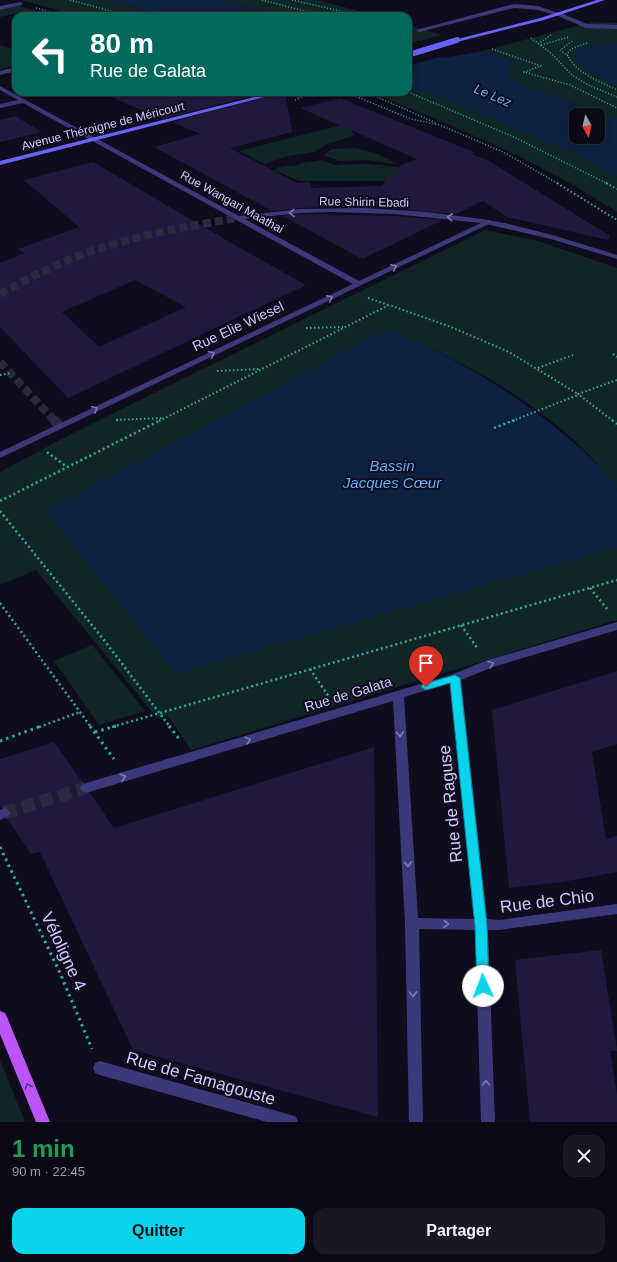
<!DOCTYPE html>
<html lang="fr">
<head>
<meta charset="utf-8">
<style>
	:root { --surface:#0b0916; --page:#191723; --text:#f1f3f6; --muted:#9a9aa1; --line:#2b2a35; --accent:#08d5eb }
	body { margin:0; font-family:Arial,sans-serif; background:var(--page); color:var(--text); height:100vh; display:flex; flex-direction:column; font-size:15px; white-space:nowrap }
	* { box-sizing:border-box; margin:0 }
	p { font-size:13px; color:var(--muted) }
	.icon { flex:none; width:22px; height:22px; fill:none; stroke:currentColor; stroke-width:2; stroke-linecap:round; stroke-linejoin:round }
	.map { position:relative; height:1122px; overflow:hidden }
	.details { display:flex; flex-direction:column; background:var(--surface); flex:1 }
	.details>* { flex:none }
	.banner { position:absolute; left:12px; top:12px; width:400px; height:84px; border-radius:12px; box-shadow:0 2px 10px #0003,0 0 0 1px var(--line); background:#00695c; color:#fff; overflow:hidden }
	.needle { width:26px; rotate:172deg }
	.buttons { position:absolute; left:569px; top:108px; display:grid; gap:8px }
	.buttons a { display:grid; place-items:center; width:36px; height:36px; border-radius:8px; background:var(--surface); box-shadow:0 2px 10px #0003,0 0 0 1px var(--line); font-size:20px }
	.pin { position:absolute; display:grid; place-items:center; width:34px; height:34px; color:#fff; margin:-41px -17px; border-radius:50% 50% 50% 0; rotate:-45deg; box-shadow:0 0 4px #0007 }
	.pin .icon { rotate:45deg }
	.me { position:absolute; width:44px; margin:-22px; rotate:358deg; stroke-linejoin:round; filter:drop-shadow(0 0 3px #0008) }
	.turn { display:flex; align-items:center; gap:14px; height:84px; padding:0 12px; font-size:18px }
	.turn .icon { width:52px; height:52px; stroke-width:2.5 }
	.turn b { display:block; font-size:28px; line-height:34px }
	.round { display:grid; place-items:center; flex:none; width:42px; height:42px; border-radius:12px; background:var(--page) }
	.head { display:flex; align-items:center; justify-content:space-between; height:68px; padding:0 12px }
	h1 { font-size:24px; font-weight:600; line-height:30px; color:#1e9e55 }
	.cta { display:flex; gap:8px; margin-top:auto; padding:8px 12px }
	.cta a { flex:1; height:46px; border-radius:12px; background:var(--accent); color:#111; font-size:16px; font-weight:600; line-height:46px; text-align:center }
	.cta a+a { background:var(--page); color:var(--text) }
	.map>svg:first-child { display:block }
	.green { fill:#102626 }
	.water { fill:#0d2140; fill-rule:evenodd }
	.pier { fill:#0f0c1d }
	.building { fill:#20193d; fill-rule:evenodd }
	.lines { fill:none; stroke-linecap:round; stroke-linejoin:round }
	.street-tunnel-far2 { stroke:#2c283f; stroke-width:8; stroke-dasharray:8 4; stroke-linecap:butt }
	.street-tunnel-far1 { stroke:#2c283f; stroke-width:10; stroke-dasharray:10 5; stroke-linecap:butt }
	.street-tunnel { stroke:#2c283f; stroke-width:13; stroke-dasharray:13 6; stroke-linecap:butt }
	.path-far3 { stroke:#31aaa3; stroke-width:1.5; stroke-dasharray:1 2; stroke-linecap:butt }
	.path-far2 { stroke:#31aaa3; stroke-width:2; stroke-dasharray:1.5 2.5; stroke-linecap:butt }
	.path-far1 { stroke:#31aaa3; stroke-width:2.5; stroke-dasharray:2 3; stroke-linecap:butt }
	.path { stroke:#31aaa3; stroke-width:3; stroke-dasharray:2.5 4; stroke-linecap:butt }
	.lane { fill:#3b397a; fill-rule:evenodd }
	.street { fill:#3b397a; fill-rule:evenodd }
	.secondary { fill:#6864fa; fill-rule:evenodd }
	.primary { fill:#bb55f9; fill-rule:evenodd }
	.secondary-bridge { stroke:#6864fa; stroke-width:6 }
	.oneway { stroke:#7e7ab5 }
	.oneway2 { stroke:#5c2d80 }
	.route { fill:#08d5eb; stroke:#058a99 }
	.labels { text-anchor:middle; stroke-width:4; stroke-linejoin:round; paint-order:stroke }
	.far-street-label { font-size:12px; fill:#d0cafd; stroke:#0f0c1d }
	.far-water-label { font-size:13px; font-style:italic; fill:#5cb1f9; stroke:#0f0c1d }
	.street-label { font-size:14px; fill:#d0cafd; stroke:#0f0c1d }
	.water-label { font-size:15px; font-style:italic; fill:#5cb1f9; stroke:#0f0c1d }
	.near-street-label { font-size:17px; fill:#d0cafd; stroke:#0f0c1d }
</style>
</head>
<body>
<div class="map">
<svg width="617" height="1122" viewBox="0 0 617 1122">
	<rect width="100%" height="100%" fill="#0f0c1d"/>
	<g class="green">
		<path d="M21,0H106L167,16H79Z"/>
		<path d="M219,0H318L378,16H281Z"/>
		<path d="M19,6L57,16H38L24,12L0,17V10Z"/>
		<path d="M591,22L617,23V119L533,89L510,77L507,68L516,62L483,51Z"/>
		<path d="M408,25L442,35L408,44Z"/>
		<path d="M0,45L16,50V66L0,69Z"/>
		<path d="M408,85L572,151L617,178V212C539,161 455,126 369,92H408Z"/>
		<path d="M345,124L355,135L327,144L314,152L288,156L264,164L239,151Z"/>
		<path d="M356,148L377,154L398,164L365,160L339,161L324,155L332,149Z"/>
		<path d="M322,160L335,165L370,164L405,168L407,181H299L273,170L283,166H296L303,163Z"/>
		<path d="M485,230L538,241L617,268V489C609,480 602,469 594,460C538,401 462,360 387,329L176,672L617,547V620L191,750L168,716L158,719L36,570L0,585V472L75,432Z"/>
		<path d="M92,645L145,711L99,725L54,661Z"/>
		<path d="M0,1060L25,1122H0Z"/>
	</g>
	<g class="water">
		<path d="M106,0H219L281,16H167Z"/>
		<path d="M617,43V86L576,63L574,55L584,47Z"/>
		<path d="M408,49L443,58L483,51L517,62L507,68L510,77L533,89L617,119V178L571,151L408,85ZM576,115H598V137H576Z"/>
		<path d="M387,329C460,359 521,396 580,448C589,456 613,479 617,489C617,497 617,536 617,547L176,673L46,511Z"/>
	</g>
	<path class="pier" d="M408,47L443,56L408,66Z"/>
	<g class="building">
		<path d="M100,92H268L162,119Z"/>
		<path d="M285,92L292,132L230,148L297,183L310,182L311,188L383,186V184L402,165L417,159L300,108L340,98L476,153L472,154L489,161L610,236L608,240L507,217L483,201L456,214L364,206L300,208L272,211L154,147L200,134L172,122Z"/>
		<path d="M16,116L20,119L42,132L0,142V120Z"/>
		<path d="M93,162L233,244L306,285L68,398L0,327V263L25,253L18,249L79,227L24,180ZM135,280L186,307L99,347L62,312Z"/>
		<path d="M300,214L395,216L443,220L362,259L283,216Z"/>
		<path d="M617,671V744L592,752L606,839L617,836V872L562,882L509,888L492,710Z"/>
		<path d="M54,742L83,783L79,787L81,792L85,794L90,793L114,828L374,747L378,1117L133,1050L40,852L31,854L7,818L11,812L9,809L5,807L1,808L0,806V759Z"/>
		<path d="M601,950L617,1050V1051H610L617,1094V1122H530L515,960Z"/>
	</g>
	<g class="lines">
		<g class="street-tunnel-far2">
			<path d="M0,294C29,278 58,263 89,252C137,235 188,226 238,218"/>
			<path d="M0,362L55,421"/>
		</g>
		<path class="street-tunnel-far1" d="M54,420L60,426"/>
		<path class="street-tunnel" d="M4,813L86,788"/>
		<g class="path-far3">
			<path d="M70,0L129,16"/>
			<path d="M262,0L324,16"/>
			<path d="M292,0L362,16"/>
			<path d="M36,8L64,16"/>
			<path d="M531,38L551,53L572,75L588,85L617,97"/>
			<path d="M587,43L571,49L567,54C575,73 599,81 617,90"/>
			<path d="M538,44L551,35"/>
			<path d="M541,45L569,37"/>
			<path d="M492,49L541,66L524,72L570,85L617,108"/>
			<path d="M568,56L560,50L574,40"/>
			<path d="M345,92L411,119L440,125L503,152L559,184"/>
			<path d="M366,92L436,123"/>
			<path d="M408,92L514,137L608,184"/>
			<path d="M295,100L312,92"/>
		</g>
		<g class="path-far2">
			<path d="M557,183L617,220"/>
			<path d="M606,183L617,189"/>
			<path d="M368,298L388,305"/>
			<path d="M306,328L343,327"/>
			<path d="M613,354L617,357"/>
			<path d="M538,368L573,355"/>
			<path d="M217,371L260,369"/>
			<path d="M0,375L10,373"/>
			<path d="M116,420L163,418"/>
			<path d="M159,421L389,305L451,327L509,352L578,394"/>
			<path d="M512,421L578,395"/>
			<path d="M613,421L578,394L617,380"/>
		</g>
		<g class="path-far1">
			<path d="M116,420H119"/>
			<path d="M612,420L617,424"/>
			<path d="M494,428L515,420"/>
			<path d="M47,452L67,467"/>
			<path d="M0,501L161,420"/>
			<path d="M0,511L104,640L170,727"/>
			<path d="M590,588L608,610"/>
			<path d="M0,603L91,727"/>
			<path d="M461,625L478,649"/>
			<path d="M310,669L329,697"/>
			<path d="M39,727L80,712"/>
			<path d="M112,727L617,580"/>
		</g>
		<g class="path">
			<path d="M90,726L114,759"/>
			<path d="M169,726L180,740"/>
			<path d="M95,732L116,726"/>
			<path d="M0,741L41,726"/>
			<path d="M0,847L60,973L92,1049"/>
		</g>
		<g class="lane">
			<path d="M514,4L538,6L561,14L558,16L538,10L514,8L419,32L416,30Z"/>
			<path d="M486,220L505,223L556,236L617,255V259L551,239L486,224Z"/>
		</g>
		<g class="street">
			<path d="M20,2L22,3V5L0,10V6Z"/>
			<path d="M558,12L587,24L617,25V29L586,28L556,15L555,14Z"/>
			<path d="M16,67V71L0,75V71Z"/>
			<path d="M0,86L239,216L300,209L364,208L427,212L489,220L493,222L0,458V452L353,284L23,103L0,108V104L18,100L0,90ZM332,212L395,214L481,223L359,281L245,219L300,213Z"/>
			<path d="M617,622V630L493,667L461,680L487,919L499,920L617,904V914L499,930H488L495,1122H481L475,930L419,929L423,1122H409L405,923L393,701L86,793L82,791L80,788L82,785L86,783L451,675L485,661ZM450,683L474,919L418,918L404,697Z"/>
			<path d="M4,808L8,810L10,813L8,816L0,820V810Z"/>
			<path d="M100,1061L291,1115L296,1117L298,1122H267L100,1075L95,1073L93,1068L95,1063Z"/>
		</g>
		<g class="secondary">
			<path d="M597,0H605L544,20L457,42L454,40L540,18Z"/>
			<path d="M274,92H284L0,165V161Z"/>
		</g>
		<path class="primary" d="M0,1011L5,1013L7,1017L50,1122H36L0,1034Z"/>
		<path class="secondary-bridge" d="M408,55L457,40"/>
	</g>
	<defs><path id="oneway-chevron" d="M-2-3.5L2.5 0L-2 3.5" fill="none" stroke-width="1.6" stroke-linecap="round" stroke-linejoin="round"/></defs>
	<g class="oneway">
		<use href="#oneway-chevron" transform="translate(292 213) rotate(177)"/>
		<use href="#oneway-chevron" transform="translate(450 217) rotate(-173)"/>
		<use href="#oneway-chevron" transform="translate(394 267) rotate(-26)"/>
		<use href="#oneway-chevron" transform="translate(330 298) rotate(-25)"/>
		<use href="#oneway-chevron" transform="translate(212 354) rotate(-25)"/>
		<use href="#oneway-chevron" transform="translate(95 409) rotate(-25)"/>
		<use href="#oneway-chevron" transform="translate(491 664) rotate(-19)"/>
		<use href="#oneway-chevron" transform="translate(400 734) rotate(87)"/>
		<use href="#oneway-chevron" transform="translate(248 740) rotate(-17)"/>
		<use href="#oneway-chevron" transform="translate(123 777) rotate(-17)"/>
		<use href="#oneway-chevron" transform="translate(408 864) rotate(87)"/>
		<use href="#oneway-chevron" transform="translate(446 924) rotate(2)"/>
		<use href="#oneway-chevron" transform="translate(413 994) rotate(89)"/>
		<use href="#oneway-chevron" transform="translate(486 1083) rotate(-92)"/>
	</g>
	<use class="oneway2" href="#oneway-chevron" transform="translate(28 1086) rotate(-112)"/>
	<path class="route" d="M455,675L460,678L487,926L489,986L487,990L483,991L479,990L477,986L475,926L450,683L426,690L421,687L423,684Z"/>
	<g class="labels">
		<g class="far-street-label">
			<text transform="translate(103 126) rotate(-14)" y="4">Avenue Théroigne de Méricourt</text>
			<text transform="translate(232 202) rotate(29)" y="4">Rue Wangari Maathai</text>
			<text transform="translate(364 202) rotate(1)" y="4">Rue Shirin Ebadi</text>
		</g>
		<g class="far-water-label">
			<text transform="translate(493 95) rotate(23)" y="5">Le Lez</text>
		</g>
		<g class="street-label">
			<text transform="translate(238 326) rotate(-25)" y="5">Rue Elie Wiesel</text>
			<text transform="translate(348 694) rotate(-17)" y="5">Rue de Galata</text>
		</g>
		<g class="water-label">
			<text x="392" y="471">Bassin<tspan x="392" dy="17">Jacques Cœur</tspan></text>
		</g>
		<g class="near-street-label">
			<text transform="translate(450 804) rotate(-96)" y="6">Rue de Raguse</text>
			<text transform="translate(547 901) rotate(-7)" y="6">Rue de Chio</text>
			<text transform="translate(64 951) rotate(65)" y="6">Véloligne 4</text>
			<text transform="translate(201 1078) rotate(16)" y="6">Rue de Famagouste</text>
		</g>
	</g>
</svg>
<div class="buttons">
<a><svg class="needle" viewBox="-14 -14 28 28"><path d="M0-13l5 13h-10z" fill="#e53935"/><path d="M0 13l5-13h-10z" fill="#9a9aa1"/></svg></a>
</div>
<div class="pin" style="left:426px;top:687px;background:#d93025"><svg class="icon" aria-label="arrive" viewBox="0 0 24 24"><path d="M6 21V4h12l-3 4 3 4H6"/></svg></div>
<svg class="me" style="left:483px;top:986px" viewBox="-20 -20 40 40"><circle r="19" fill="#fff"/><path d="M0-13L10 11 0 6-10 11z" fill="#08d5eb"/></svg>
<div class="banner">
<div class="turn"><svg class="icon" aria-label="left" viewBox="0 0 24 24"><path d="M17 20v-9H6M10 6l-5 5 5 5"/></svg><div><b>80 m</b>Rue de Galata</div></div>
</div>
</div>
<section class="details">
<div class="head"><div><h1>1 min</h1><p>90 m · 22:45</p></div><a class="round"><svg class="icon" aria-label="close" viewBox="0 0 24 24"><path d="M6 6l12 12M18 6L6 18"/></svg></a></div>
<div class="cta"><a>Quitter</a><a>Partager</a></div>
</section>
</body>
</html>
